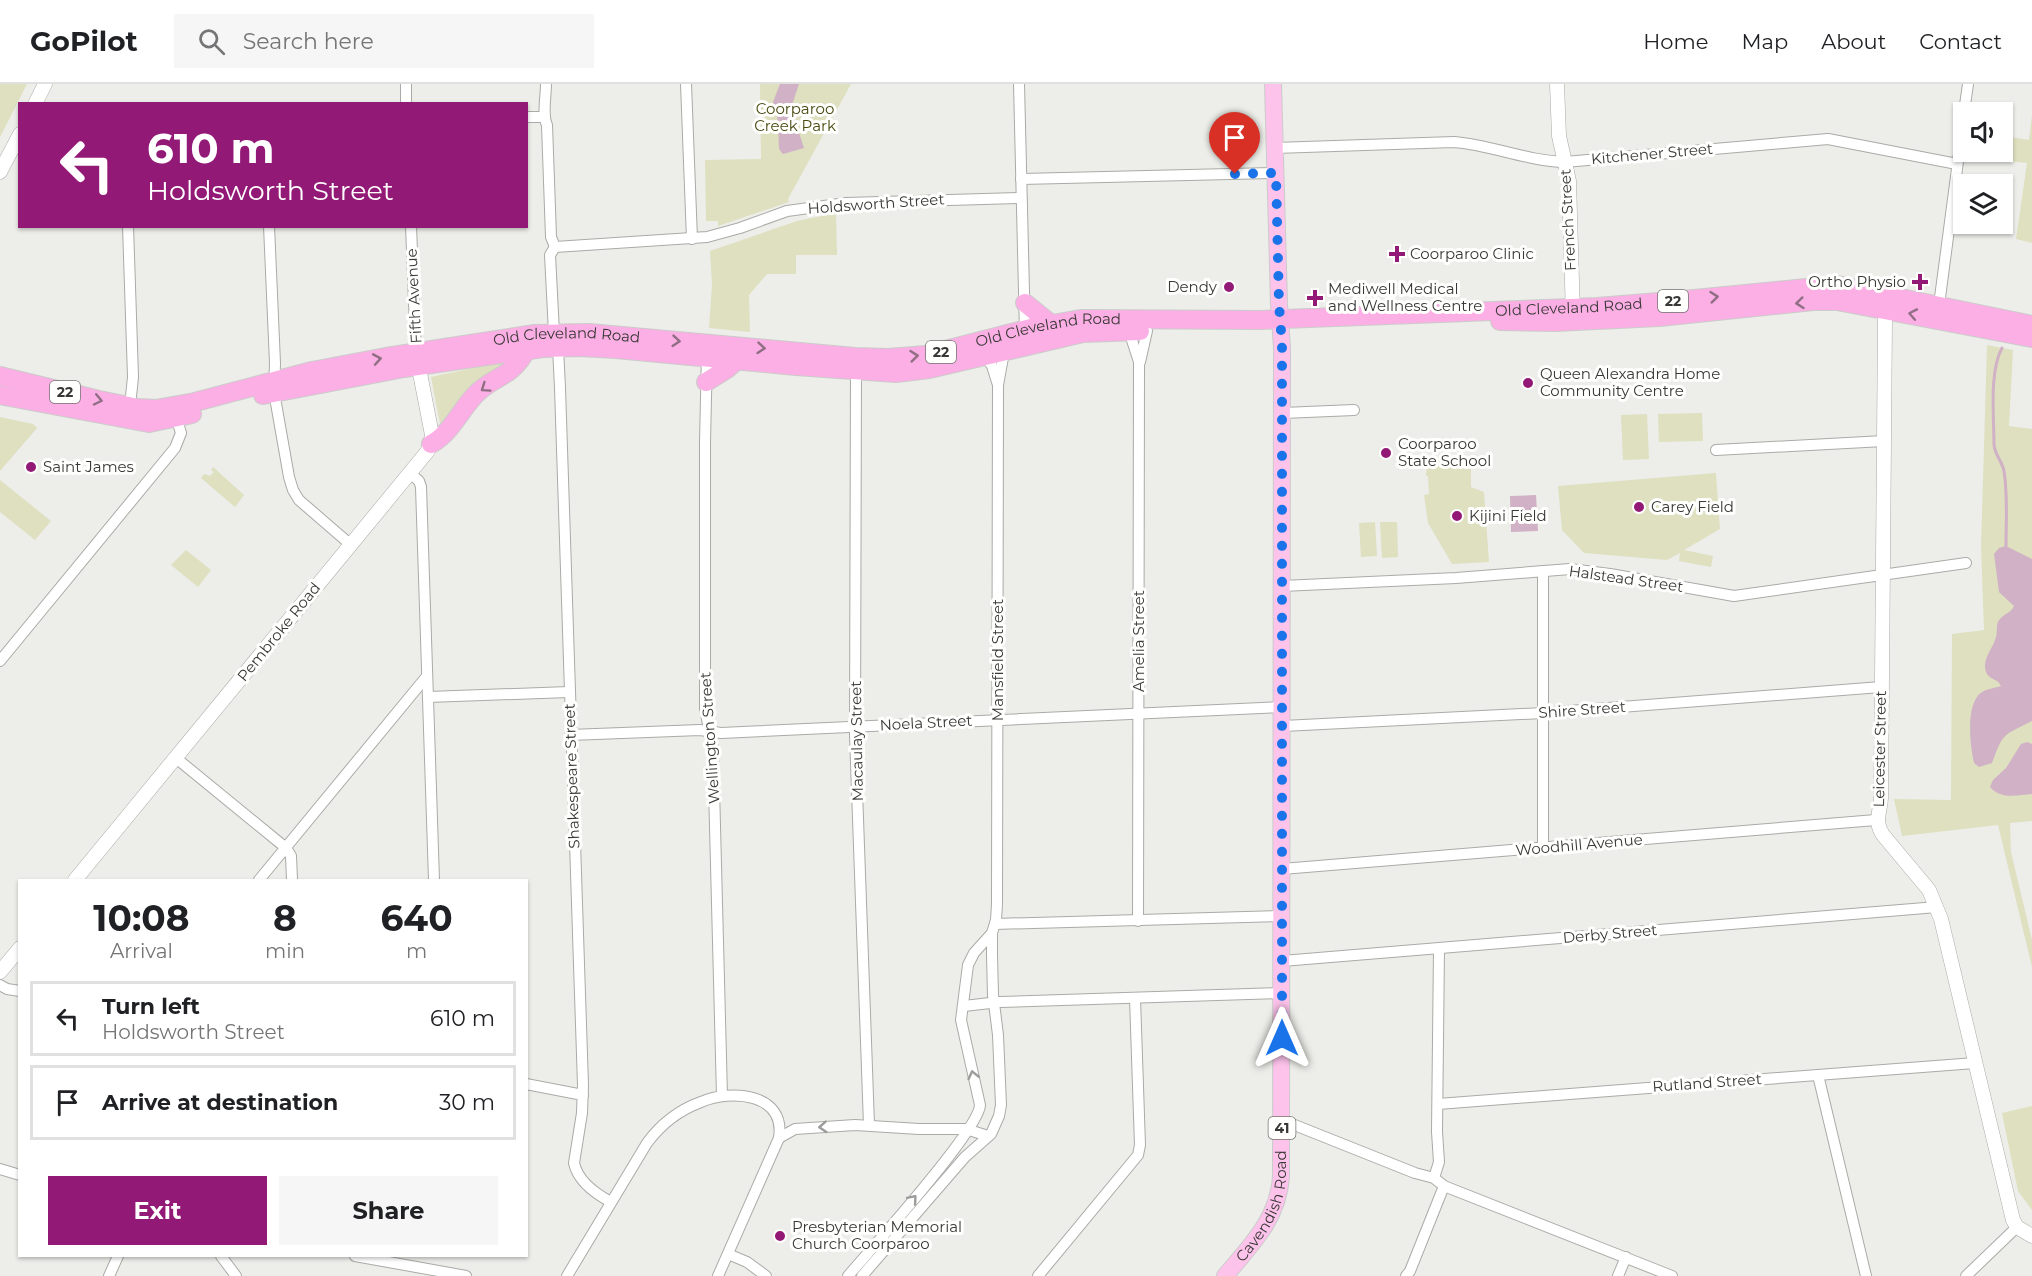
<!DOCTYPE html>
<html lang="en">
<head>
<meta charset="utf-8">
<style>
	:root { --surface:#fff; --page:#f6f6f6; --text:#202124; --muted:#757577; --line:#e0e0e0; --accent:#921976 }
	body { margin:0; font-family:Montserrat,sans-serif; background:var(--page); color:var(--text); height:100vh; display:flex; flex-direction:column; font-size:22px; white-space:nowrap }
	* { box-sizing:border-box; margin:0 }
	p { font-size:20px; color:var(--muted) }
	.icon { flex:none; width:33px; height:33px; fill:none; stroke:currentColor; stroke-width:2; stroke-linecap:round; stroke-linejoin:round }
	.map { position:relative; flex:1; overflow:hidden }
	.drawer { position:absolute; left:18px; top:795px; width:510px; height:378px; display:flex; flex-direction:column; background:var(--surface); border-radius:0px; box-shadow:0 2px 4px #0004 }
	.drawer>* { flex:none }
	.guide { position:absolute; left:18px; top:18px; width:510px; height:126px; border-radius:0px; box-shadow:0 2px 4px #0004; background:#921976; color:#fff; overflow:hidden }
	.tools { position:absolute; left:1953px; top:18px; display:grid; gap:12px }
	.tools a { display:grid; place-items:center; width:60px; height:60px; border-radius:0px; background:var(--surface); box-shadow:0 2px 4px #0004; font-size:30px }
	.pin { position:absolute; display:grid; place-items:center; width:51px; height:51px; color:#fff; margin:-62px -26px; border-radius:50% 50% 50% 0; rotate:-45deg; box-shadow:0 0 6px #0007 }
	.pin .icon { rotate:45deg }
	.me { position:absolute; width:66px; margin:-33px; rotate:0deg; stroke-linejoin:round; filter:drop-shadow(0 0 4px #0008) }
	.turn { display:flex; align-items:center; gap:21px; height:126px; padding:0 30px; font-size:27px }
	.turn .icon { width:78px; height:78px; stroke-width:2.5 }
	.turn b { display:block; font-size:42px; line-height:51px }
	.eta { display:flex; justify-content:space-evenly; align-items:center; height:102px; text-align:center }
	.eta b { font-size:36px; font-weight:700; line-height:42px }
	.cta { display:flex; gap:12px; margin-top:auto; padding:12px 30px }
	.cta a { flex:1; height:69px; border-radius:0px; background:var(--accent); color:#fff; font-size:24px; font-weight:700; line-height:69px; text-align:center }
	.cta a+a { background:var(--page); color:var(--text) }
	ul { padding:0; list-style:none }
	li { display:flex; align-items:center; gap:18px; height:75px; margin:0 12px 9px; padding:0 18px; border:3px solid var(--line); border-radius:0px }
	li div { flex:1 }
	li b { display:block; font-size:22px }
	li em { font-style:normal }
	header { display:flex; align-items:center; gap:36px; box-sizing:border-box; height:84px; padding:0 30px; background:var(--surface); border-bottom:2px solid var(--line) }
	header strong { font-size:28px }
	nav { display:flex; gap:33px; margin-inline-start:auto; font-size:21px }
	.search { width:420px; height:54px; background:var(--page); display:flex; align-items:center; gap:15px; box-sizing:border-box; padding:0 21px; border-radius:0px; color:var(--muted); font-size:22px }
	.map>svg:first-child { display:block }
	.green { fill:#dee0c0 }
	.water { fill:#d0b1c5 }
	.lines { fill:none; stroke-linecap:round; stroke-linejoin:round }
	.stream { stroke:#d0b1c5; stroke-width:3 }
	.minor-casing { stroke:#aaaba7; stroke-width:12 }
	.tertiary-casing { stroke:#aaaba7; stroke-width:15 }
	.primary-casing { stroke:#cbcbcb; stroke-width:18 }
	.trunk-casing { stroke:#cbcbcb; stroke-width:20 }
	.minor { stroke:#fff; stroke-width:10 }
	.tertiary { stroke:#fff; stroke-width:14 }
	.primary { stroke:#fdc3eb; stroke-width:16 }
	.trunk { stroke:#fcafe4; stroke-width:18 }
	.oneway { stroke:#906e84 }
	.oneway2 { stroke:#9c9c9a }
	.route { stroke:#1a73e8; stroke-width:10; stroke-dasharray:0 18 }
	.poi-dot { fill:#921976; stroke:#fffffe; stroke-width:2 }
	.labels { text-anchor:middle; stroke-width:6; stroke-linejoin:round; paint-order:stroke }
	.shield { fill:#fffffe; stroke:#747472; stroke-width:1.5 }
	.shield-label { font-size:14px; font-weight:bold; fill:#383836 }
	.park-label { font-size:15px; fill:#494911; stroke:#fffffe }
	.street-label { font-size:15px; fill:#383836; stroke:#fffffe }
	.poi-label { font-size:15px; fill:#383836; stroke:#fffffe; text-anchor:start }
</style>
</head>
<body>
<header>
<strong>GoPilot</strong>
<div class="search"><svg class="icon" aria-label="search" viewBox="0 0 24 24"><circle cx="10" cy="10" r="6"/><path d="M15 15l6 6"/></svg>Search here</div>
<nav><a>Home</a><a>Map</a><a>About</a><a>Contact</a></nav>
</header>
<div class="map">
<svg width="2032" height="1192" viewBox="0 0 2032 1192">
	<rect width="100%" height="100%" fill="#edeee9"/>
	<g class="green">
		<path d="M0,0H27L0,53Z"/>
		<path d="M760,0H851L788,115L789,118L718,142V137H706L705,76L761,75Z"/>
		<path d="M2032,31V159L2016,155L2027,79L1972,73V68H2002L2003,52L2029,56Z"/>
		<path d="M836,129L837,171H796V190H767L749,211L750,248L709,244L712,200L710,167L797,137Z"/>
		<path d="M1987,261L2013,266L2009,342L2032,345V737L2010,739L2011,768L2032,856V883L1998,741L1902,752L1894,715L1951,716L1952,550L1984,546L1981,463Z"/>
		<path d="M515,275L441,345L431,293Z"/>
		<path d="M1702,329L1703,357L1659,358L1658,330Z"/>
		<path d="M1647,330L1649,375L1623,376L1621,331Z"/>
		<path d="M0,333L33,340L37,344L0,387Z"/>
		<path d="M1427,375H1452L1458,381L1471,385V403L1484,408L1489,478L1452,480L1428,439L1424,411L1429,410L1428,392H1426Z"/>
		<path d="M213,383L244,411L235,423L201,394L204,390L210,392L214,388L211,386Z"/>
		<path d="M1716,389L1720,445L1684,466L1713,472L1711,483L1679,477L1680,469L1667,476L1584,469L1562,446L1558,402Z"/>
		<path d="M0,396L51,437L35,456L0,428Z"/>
		<path d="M1375,438L1377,472L1361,473L1359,439Z"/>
		<path d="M1380,438H1397L1398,473L1382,474Z"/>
		<path d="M186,466L211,486L198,503L171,481Z"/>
		<path d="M2032,1022V1126L2018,1107L2002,1029Z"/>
	</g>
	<g class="water">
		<path d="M780,0H799L791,24L804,64L783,70L779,65L778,37L773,18Z"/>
		<path d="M1536,411L1538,447L1511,448L1510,412Z"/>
		<path d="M2006,462L2032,475V637C2003,652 2004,647 1992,679L1979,683L1974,679C1970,661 1965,619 1982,608C1987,605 1995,604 2001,602C1998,595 1991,596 1987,590C1980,577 1993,565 1996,553C1998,547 1995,540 2000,535C2005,529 2011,529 2014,522L1999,508L1994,470L1999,464Z"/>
		<path d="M2027,658L2032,660V710C2017,711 2001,716 1990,703L1993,696L2006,684L2021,660Z"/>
	</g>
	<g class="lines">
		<path class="stream" d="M2002,264C1989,288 1994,333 1994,361C1995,371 2002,377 2004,387C2008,412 2006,437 2006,462"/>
		<defs>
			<g id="minor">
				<path d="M406,0V20"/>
				<path d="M546,0C546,13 542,31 547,41L551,153L555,163"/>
				<path d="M686,0L692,155"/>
				<path d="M1019,0L1025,249"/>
				<path d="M1964,28L1968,0"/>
				<path d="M526,33H543"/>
				<path d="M1275,64L1454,58C1492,61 1527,77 1565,78L1828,55L1957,80"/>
				<path d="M1021,95L1276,89"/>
				<path d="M128,142L133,293L130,322"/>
				<path d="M269,142L275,279L274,308L289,393L293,406L299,416L351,461"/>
				<path d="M411,142L416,269"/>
				<path d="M555,163L550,171L554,249L558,263L560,304L583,1001L582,1029L574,1079C578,1098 596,1110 611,1118"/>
				<path d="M555,163L707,153L740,144L787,127L846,119L1021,114"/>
				<path d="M1939,221L1964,32"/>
				<path d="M1129,247L1139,278L1138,837"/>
				<path d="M707,269L705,358V625L713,665L722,1012"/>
				<path d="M986,273L992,282L998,301"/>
				<path d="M1140,278L1147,247"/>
				<path d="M856,282L855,651L869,1041"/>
				<path d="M1283,329L1354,326"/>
				<path d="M1716,366L1884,357"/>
				<path d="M410,389L419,397L421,403L434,796"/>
				<path d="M1543,487V764"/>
				<path d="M1282,502L1456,494L1570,485L1610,490L1734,512L1966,479"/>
				<path d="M0,577L175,364L181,349L175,329"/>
				<path d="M428,613L569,608"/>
				<path d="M1283,642L1543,629L1881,603"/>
				<path d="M570,651L700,646L721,649L1282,623"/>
				<path d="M176,674L286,764L291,772L292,796"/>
				<path d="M1282,785L1876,736"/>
				<path d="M259,796L427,592"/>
				<path d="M995,840L1282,832"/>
				<path d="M1282,877L1937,823"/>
				<path d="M0,901L7,905L20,907"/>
				<path d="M964,922L999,918L1282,909"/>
				<path d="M1818,991L1866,1192"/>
				<path d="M526,1000L583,1011"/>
				<path d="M1438,1020L1975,979"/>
				<path d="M1282,1036L1415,1089L1434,1094L1444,1102L1672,1192"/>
				<path d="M779,1054L795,1045L855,1041L919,1045H966L988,1052"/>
				<path d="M0,1085L20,1091"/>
				<path d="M1434,1094L1439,1078L1437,1048L1439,865"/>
				<path d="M728,1170L747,1178L766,1192"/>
				<path d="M221,1172L236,1192"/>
				<path d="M355,1172L466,1192"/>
				<path d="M109,1192L118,1172"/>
				<path d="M567,1192L647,1059C661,1040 679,1026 701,1018C731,1005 786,1009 779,1054L718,1192"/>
				<path d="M848,1192C871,1165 979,1046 980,1021L961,936L968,881L974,869L992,849"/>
				<path d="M862,1192L965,1073L991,1050L999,1032L1001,1021L998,951L993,911L992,871V849L996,836L997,820L998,301L1004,268"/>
				<path d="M1038,1192L1138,1071L1140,1061L1135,914"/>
				<path d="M1406,1192L1410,1187L1444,1102"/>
				<path d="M1618,1192L1626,1173"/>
				<path d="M1966,1192L2017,1143"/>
			</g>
			<g id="tertiary">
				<path d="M1557,0L1559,52L1569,97L1573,232"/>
				<path d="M35,20L45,0"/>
				<path d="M0,88L20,50"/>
				<path d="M1889,219L1885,236L1881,714C1880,729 1874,738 1883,751L1929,806L1941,835L2013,1136L2017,1143L2032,1152"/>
				<path d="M75,796L427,368L431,360L432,351L417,274"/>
				<path d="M0,888L20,864"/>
			</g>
			<g id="primary">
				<path id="s1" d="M1225,1192C1251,1161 1278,1135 1281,1093L1282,264L1279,220L1273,0"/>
			</g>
			<g id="trunk">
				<path d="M1025,219L1051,240"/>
				<path d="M1500,237L1555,238L1659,233L1813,217H1837L2032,254"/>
				<path id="s2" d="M0,292L99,316L138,324L156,325L195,318L312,287L386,273L535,250L589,249L855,273L888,274L926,271L1035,243L1081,235L1260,236L1597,223L1684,216L1837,201L2032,241"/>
				<path d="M706,298L727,285L736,277"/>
				<path d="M0,311L149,339L192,330"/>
				<path d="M263,311L404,284L543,264L580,263L616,265L796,282L896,289L929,285L1083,249L1140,247"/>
				<path d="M431,360C450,350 460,327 475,311C494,291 511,295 527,265"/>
			</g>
		</defs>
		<use href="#minor" class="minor-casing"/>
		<use href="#tertiary" class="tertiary-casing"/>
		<use href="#primary" class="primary-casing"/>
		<use href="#trunk" class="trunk-casing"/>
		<use href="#minor" class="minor"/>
		<use href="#tertiary" class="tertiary"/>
		<use href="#primary" class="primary"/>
		<use href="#trunk" class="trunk"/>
	</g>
	<defs><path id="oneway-chevron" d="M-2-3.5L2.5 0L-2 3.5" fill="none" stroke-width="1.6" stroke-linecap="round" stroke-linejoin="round" transform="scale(1.5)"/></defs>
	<g class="oneway">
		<use href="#oneway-chevron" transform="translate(1714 213) rotate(-6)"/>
		<use href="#oneway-chevron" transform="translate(1800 219) rotate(174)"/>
		<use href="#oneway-chevron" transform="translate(1913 230) rotate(-169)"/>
		<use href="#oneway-chevron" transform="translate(676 257) rotate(5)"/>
		<use href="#oneway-chevron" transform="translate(761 264) rotate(5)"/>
		<use href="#oneway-chevron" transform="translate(914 272) rotate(-6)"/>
		<use href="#oneway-chevron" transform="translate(377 275) rotate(-10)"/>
		<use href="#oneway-chevron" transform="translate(485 304) rotate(145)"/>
		<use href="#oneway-chevron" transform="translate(98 316) rotate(12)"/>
	</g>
	<g class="oneway2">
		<use href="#oneway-chevron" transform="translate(973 991) rotate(-103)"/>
		<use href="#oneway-chevron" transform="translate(823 1043) rotate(176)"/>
		<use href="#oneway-chevron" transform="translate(913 1115) rotate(-50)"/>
	</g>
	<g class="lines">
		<path class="route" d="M1235,90L1276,89L1279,220L1282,260V954"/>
	</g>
	<g class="poi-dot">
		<path d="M1394 161h6v6h6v6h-6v6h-6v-6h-6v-6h6z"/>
		<path d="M1917 189h6v6h6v6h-6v6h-6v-6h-6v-6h6z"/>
		<circle cx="1229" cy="203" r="6"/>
		<path d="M1312 205h6v6h6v6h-6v6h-6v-6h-6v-6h6z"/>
		<circle cx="1528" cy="299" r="6"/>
		<circle cx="1386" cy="369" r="6"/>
		<circle cx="31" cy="383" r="6"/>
		<circle cx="1639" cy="423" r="6"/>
		<circle cx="1457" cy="432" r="6"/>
		<circle cx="780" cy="1152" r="6"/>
	</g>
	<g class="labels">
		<g class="shield">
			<rect x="1658" y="206" width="30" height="22" rx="4.5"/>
			<rect x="926" y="257" width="30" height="22" rx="4.5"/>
			<rect x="50" y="297" width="30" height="22" rx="4.5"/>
			<rect x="1268.5" y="1033" width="27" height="22" rx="4.5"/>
		</g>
		<g class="shield-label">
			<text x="1673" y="222">22</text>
			<text x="941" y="273">22</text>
			<text x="65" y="313">22</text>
			<text x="1282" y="1049">41</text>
		</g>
		<g class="park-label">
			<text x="795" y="30">Coorparoo<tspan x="795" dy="17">Creek Park</tspan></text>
		</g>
		<g class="street-label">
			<text transform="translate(1652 70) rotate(-5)" y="5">Kitchener Street</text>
			<text transform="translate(876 120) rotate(-4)" y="5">Holdsworth Street</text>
			<text transform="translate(1568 136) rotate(-93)" y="5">French Street</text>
			<text transform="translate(414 212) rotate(-93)" y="5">Fifth Avenue</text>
			<text dy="5" stroke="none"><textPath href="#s2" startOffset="1586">Old Cleveland Road</textPath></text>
			<text dy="5" stroke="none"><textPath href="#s2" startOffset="1064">Old Cleveland Road</textPath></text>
			<text dy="5" stroke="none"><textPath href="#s2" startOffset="578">Old Cleveland Road</textPath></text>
			<text transform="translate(1626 495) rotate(8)" y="5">Halstead Street</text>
			<text transform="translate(279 548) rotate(-51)" y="5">Pembroke Road</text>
			<text transform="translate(1139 557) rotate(-90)" y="5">Amelia Street</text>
			<text transform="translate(998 576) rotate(-90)" y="5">Mansfield Street</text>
			<text transform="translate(1582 626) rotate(-4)" y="5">Shire Street</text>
			<text transform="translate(926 639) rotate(-3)" y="5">Noela Street</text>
			<text transform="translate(710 654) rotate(-94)" y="5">Wellington Street</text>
			<text transform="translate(857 657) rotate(-91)" y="5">Macaulay Street</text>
			<text transform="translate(1880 665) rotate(-89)" y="5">Leicester Street</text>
			<text transform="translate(572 692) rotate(-92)" y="5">Shakespeare Street</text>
			<text transform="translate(1579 761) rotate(-5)" y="5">Woodhill Avenue</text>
			<text transform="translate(1610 850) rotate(-5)" y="5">Derby Street</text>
			<text transform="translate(1707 999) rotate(-4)" y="5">Rutland Street</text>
			<text dy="5" stroke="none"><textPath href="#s1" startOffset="82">Cavendish Road</textPath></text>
		</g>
		<g class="poi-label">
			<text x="1410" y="175">Coorparoo Clinic</text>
			<text x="1906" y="203" text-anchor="end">Ortho Physio</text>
			<text x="1217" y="208" text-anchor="end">Dendy</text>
			<text x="1328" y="210">Mediwell Medical<tspan x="1328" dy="17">and Wellness Centre</tspan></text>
			<text x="1540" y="295">Queen Alexandra Home<tspan x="1540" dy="17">Community Centre</tspan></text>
			<text x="1398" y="365">Coorparoo<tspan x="1398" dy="17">State School</tspan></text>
			<text x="43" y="388">Saint James</text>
			<text x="1651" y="428">Carey Field</text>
			<text x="1469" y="437">Kijini Field</text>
			<text x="792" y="1148">Presbyterian Memorial<tspan x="792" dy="17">Church Coorparoo</tspan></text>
		</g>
	</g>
</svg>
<div class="tools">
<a><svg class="icon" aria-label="sound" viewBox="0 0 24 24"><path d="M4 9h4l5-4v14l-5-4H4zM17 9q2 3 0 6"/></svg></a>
<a><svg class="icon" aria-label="layers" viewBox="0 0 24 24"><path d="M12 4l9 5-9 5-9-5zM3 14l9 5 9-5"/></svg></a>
</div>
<div class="pin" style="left:1235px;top:90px;background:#d93025"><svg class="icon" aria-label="arrive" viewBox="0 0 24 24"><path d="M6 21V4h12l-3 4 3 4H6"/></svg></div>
<svg class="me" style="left:1282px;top:954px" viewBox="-20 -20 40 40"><path d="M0-17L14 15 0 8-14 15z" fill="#1a73e8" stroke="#fff" stroke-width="4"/></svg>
<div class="guide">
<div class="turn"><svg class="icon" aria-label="left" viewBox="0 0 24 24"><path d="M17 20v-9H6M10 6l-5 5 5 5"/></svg><div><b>610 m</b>Holdsworth Street</div></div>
</div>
<section class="drawer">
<div class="eta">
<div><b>10:08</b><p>Arrival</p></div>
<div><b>8</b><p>min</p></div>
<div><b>640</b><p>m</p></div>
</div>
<ul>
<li><svg class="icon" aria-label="left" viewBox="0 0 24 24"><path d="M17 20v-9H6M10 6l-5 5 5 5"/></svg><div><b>Turn left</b><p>Holdsworth Street</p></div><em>610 m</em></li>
<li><svg class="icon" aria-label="arrive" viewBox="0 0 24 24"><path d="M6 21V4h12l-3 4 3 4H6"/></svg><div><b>Arrive at destination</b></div><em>30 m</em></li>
</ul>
<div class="cta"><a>Exit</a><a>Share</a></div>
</section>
</div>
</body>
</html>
